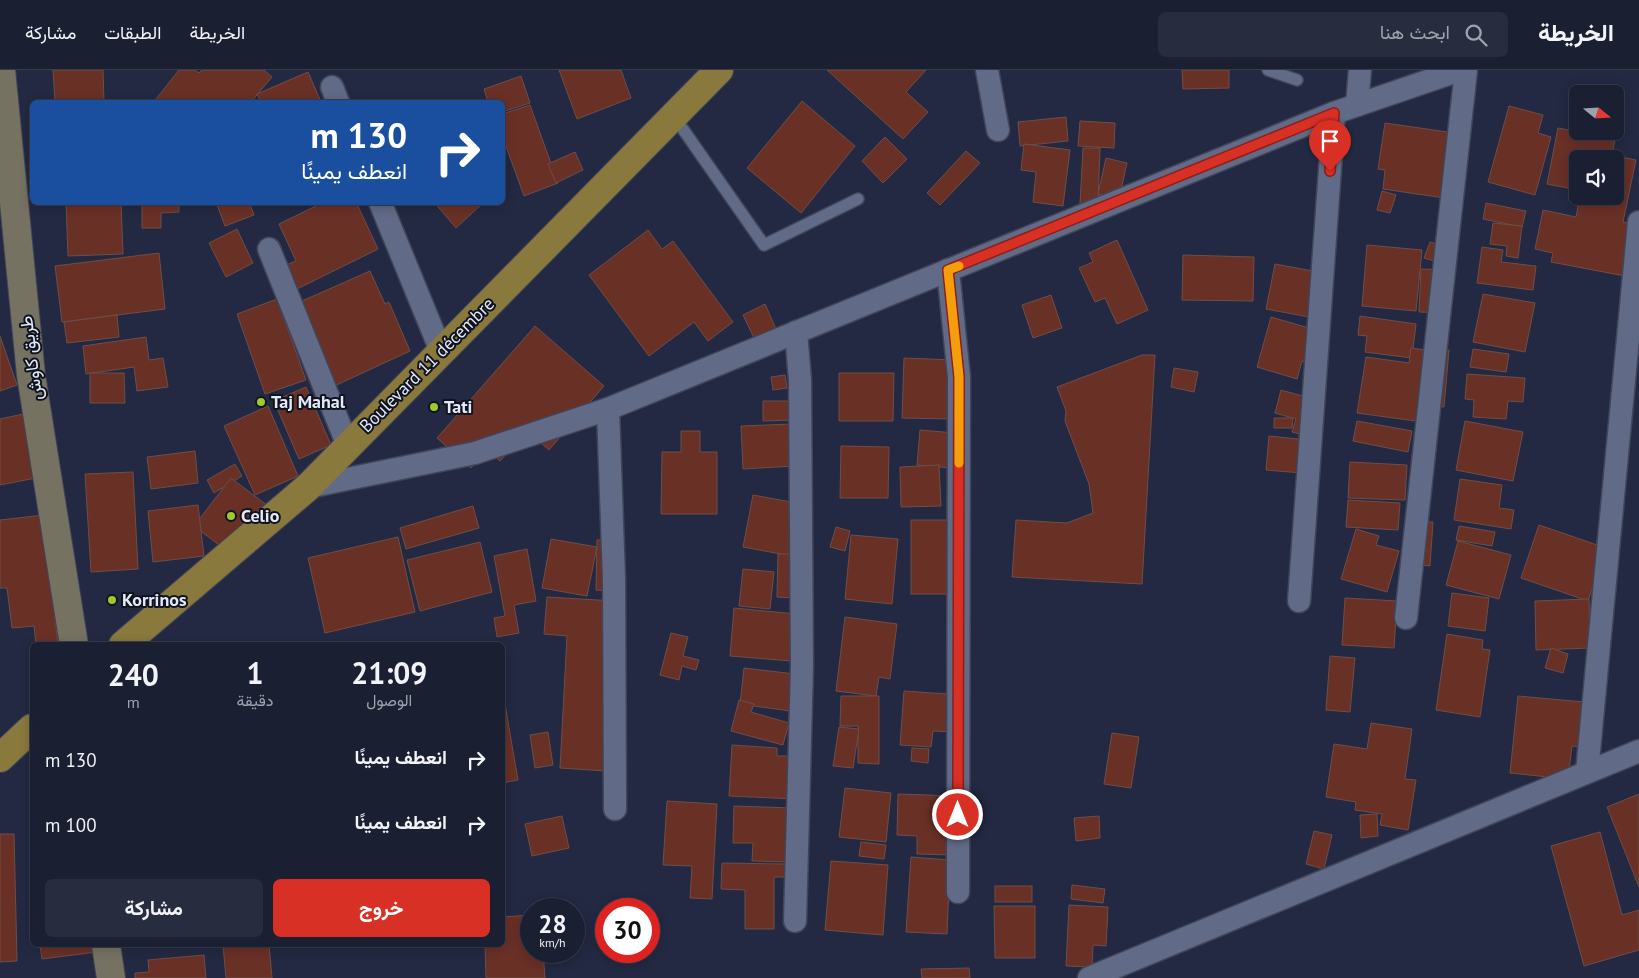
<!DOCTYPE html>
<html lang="ar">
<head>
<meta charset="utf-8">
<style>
	:root { --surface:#1a1f32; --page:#272c3e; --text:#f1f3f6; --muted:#9fa2ac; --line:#383d4d; --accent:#d93025 }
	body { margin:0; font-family:"PT Sans",Vazirmatn,sans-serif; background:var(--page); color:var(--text); direction:rtl; height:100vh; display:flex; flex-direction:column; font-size:19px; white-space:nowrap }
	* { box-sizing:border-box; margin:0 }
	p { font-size:16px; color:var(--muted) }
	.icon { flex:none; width:28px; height:28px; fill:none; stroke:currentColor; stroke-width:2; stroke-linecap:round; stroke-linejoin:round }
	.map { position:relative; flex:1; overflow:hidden; direction:ltr }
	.sheet { position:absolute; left:30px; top:572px; width:475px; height:305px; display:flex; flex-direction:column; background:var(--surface); border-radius:8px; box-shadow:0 2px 12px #0003,0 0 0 1px var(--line); direction:rtl }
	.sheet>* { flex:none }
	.hud { position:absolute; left:30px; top:30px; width:475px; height:105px; border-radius:8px; box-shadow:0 2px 12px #0003,0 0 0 1px var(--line); direction:rtl; background:#1a4fa0; color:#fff; overflow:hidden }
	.needle { width:32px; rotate:108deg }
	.fabs { position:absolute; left:1569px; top:15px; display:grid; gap:10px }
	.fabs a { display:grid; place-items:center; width:55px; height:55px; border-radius:8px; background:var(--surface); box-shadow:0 2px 12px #0003,0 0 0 1px var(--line); font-size:25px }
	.speed { position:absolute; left:520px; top:828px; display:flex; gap:10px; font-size:25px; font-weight:700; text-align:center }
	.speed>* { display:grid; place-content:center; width:65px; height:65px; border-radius:50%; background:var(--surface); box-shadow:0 2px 12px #0003,0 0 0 1px var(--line); line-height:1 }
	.speed small { font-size:12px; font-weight:400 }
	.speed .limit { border:8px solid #d22; background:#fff; color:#111 }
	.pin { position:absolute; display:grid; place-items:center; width:42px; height:42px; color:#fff; margin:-51px -21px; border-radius:50% 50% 50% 0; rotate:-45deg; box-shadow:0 0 5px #0007 }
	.pin .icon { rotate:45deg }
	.me { position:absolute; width:55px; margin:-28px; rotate:0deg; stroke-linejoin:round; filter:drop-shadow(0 0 4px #0008) }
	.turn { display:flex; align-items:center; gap:18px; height:105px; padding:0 15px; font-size:22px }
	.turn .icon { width:65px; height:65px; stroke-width:2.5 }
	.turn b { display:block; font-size:35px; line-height:42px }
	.eta { display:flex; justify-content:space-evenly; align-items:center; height:85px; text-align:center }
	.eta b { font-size:30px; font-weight:700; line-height:35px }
	.action { display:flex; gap:10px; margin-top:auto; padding:10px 15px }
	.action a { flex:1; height:58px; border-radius:8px; background:var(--accent); color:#fff; font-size:20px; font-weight:700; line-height:58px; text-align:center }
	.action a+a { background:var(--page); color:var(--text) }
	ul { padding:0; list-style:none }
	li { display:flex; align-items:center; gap:15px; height:65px; padding:0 15px }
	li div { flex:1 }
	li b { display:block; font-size:19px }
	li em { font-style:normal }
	header { display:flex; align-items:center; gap:30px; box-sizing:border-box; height:70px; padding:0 25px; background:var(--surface); border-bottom:1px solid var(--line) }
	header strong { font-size:24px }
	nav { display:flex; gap:28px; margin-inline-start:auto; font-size:18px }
	.search { width:350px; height:45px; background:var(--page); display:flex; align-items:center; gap:12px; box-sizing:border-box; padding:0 18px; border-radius:8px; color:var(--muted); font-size:19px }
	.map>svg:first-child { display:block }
	.building { fill:#693026; stroke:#6f4e47 }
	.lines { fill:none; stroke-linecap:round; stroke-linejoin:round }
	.lane-casing { stroke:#40455a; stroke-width:14 }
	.street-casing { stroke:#40455a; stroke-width:25 }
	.secondary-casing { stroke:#40455a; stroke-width:30 }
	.primary-casing { stroke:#40455a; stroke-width:30 }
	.lane { stroke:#616a86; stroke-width:11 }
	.street { stroke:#616a86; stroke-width:22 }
	.secondary { stroke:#757261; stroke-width:28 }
	.primary { stroke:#8a793c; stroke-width:28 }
	.route-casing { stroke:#8d1f18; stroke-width:12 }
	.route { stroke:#d93025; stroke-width:9 }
	.slow { stroke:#f59e0b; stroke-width:9 }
	.poi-dot { fill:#9fca2d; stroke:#0f131e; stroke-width:2 }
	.labels { text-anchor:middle; stroke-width:4; stroke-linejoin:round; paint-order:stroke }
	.street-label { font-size:18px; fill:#e3e9f9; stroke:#0f131e }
	.poi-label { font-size:18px; font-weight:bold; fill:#e3e9f9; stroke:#0f131e; text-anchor:start }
</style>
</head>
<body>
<header>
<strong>الخريطة</strong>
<div class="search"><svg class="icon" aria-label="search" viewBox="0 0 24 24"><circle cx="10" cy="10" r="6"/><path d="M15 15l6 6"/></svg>ابحث هنا</div>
<nav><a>الخريطة</a><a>الطبقات</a><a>مشاركة</a></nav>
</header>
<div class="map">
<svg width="1639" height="908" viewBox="0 0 1639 908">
	<rect width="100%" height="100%" fill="#232942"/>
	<g class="building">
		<path d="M53,0H103L104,32H55Z"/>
		<path d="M179,0H195L199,3L202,0H264L272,7L251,32H160L156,29Z"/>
		<path d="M559,0H621L631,28L577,49Z"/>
		<path d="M827,0H926L906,22L928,42L903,69Z"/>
		<path d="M1182,0H1229V18L1183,19Z"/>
		<path d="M308,2L321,32H261L257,24Z"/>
		<path d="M521,6L530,33L502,42V32H488L484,19Z"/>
		<path d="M802,31L855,76L801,143L747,98Z"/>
		<path d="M530,35L558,113L524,126L502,65V44Z"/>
		<path d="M1509,36L1543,45L1538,63L1551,67L1535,125L1488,112Z"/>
		<path d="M1066,47L1068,71L1020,76L1018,52Z"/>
		<path d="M1080,51L1115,53L1114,78L1078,76Z"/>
		<path d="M1385,53L1468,65L1458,130L1383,119L1385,100L1378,99Z"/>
		<path d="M1558,58L1615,69L1612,85L1636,90L1623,152L1635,155L1625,206L1551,192L1553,183L1535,179L1543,140L1576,147L1580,126H1615V89H1578V120L1547,114Z"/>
		<path d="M885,67L907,89L883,113L862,91Z"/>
		<path d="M1024,74L1070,80L1063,136L1033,132L1036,102L1021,100Z"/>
		<path d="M1083,78H1100L1098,134H1080Z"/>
		<path d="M966,81L980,93L940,135L927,123Z"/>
		<path d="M575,82L583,100L556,113L548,94Z"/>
		<path d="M1106,88L1127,93L1119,129L1098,124Z"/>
		<path d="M1382,121L1396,125L1390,143L1377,140Z"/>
		<path d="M66,132H121L123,184L68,186Z"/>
		<path d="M142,132H179V142L161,143V158H142Z"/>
		<path d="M216,132H249L254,145L225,156Z"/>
		<path d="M324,132H356L378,179L297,219L286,195L296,191L279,154Z"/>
		<path d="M434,132H484L456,158Z"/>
		<path d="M1486,133L1526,141L1522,157L1483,149Z"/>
		<path d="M1493,153L1522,156L1518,188L1506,186L1507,176L1490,174Z"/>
		<path d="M237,159L253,193L226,207L209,173Z"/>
		<path d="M648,160L662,179L673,171L733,252L708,271L694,252L649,286L589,205Z"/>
		<path d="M1117,170L1148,240L1117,254L1105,228L1095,232L1079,198L1093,192L1089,183Z"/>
		<path d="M1430,172L1450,178L1444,194L1424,188Z"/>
		<path d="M1367,175L1422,180L1416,241L1362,236Z"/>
		<path d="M1482,177L1503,180L1501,192L1536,196L1533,220L1477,213Z"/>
		<path d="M159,183L165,239L62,252L55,196Z"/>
		<path d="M1183,185L1254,187L1253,231L1182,230Z"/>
		<path d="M1275,194L1329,204L1320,249L1266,239Z"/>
		<path d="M1421,199L1448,200L1446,243L1419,242Z"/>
		<path d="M370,201L385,234L389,232L410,281L330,318L293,235Z"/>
		<path d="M1483,224L1535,233L1525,282L1473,272Z"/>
		<path d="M1051,225L1062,258L1033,268L1022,235Z"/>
		<path d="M277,229L306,310L265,324L237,244Z"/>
		<path d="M765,234L776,259L755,270L743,245Z"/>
		<path d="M117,245L119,267L67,273L64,252Z"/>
		<path d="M1360,246L1416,254L1412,288L1365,282L1367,266L1358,265Z"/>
		<path d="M1271,247L1326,263L1317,295L1302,291L1297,309L1257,297Z"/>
		<path d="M535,256L604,316L549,380L527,361L500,391L487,379L471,398L437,368Z"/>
		<path d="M0,266L17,315L0,321Z"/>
		<path d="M146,267L149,290L163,288L168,317L137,321L134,297L86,304L83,276Z"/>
		<path d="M1411,278L1434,281L1423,352L1357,343L1366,287L1409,293Z"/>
		<path d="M1438,279L1449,280L1444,337L1434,336Z"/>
		<path d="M1473,279L1509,284L1506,302L1470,297Z"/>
		<path d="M1142,285H1155L1142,514L1012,507L1016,450L1067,453L1093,443L1089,414L1065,351L1066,341L1057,317Z"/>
		<path d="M904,288L955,290L953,349L902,348Z"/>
		<path d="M1174,298L1198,302L1194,322L1171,317Z"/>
		<path d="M90,303H124L125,333H90Z"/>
		<path d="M839,303H894L893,351H839Z"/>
		<path d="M1467,304L1525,308L1523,332L1508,331L1506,349L1473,347L1474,330L1465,329Z"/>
		<path d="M785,305L787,318L773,320L771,307Z"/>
		<path d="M306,317L331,375L299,389L274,331Z"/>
		<path d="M1281,320L1320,331L1310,367L1292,362L1296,349L1275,343Z"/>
		<path d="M763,331H792V350L763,351Z"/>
		<path d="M268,336L298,406L255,425L224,356Z"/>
		<path d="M28,343L41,407L0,415V349Z"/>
		<path d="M1274,348H1293L1292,358H1274Z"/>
		<path d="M1357,351L1412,361L1408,382L1353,371Z"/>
		<path d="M1465,351L1523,362L1513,411L1456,400Z"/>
		<path d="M792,354L794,396L743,399L741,356Z"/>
		<path d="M920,360L955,363L952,398L917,395Z"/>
		<path d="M681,361H700V382H717V444H661L662,382H681Z"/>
		<path d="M1269,366L1317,371L1314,404L1266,400Z"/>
		<path d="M841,376L889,377L888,428H840Z"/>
		<path d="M195,381L198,413L151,419L147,387Z"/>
		<path d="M1350,392L1407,395L1405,430L1348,428Z"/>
		<path d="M235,394L242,406L214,423L207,410Z"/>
		<path d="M939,395L941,436L901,437L900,397Z"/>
		<path d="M133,402L138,499L91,502L85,404Z"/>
		<path d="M231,408L268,436L231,484L194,456Z"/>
		<path d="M1460,409L1502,415L1499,438L1514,440L1511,459L1454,450Z"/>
		<path d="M753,425L802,434L792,486L743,477Z"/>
		<path d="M1348,430L1400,433L1398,460L1346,457Z"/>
		<path d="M198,435L204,486L153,492L148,441Z"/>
		<path d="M473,436L479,458L406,479L400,458Z"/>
		<path d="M44,445L58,575H36L34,556L12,558L7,518H0V450Z"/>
		<rect x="911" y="450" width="39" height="74"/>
		<path d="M1425,452H1433L1430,496L1421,495Z"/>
		<path d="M1539,455L1606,478L1588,531L1521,508Z"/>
		<path d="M1459,456L1495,462L1492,476L1456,470Z"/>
		<path d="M836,457L850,461L845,481L830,477Z"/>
		<path d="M1356,459L1379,466L1376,475L1399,481L1387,522L1341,509Z"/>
		<path d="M851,465L898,469L892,534L845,529Z"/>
		<path d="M398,467L415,542L325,563L308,488Z"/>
		<path d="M551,469L597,477L587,526L542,518Z"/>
		<path d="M597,470H612L611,521L596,520Z"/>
		<path d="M1458,471L1511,485L1499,529L1446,515Z"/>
		<path d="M480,472L492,522L420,541L407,490Z"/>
		<path d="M527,479L536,531L514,535L519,563L497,567L494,548L505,546L494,486Z"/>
		<path d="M778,484H793L792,528L777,527Z"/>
		<path d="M743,499L774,502L770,539L739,536Z"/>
		<path d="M1452,523L1489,528L1485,561L1448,556Z"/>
		<path d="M547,527L615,531L606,701L560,698L567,566L544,564Z"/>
		<path d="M1345,528L1397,531L1394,578L1342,575Z"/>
		<path d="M1589,529L1590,578L1536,580L1535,531Z"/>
		<path d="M734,538L796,544L791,591L730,586Z"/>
		<path d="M845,547L897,554L890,609L879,607L876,626L836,621Z"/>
		<path d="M671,563L688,567L683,586L699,590L696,600L682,596L679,610L660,605Z"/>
		<path d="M1447,564L1483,570L1482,579L1490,580L1480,647L1436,640Z"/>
		<path d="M1551,578L1568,584L1563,603L1545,598Z"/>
		<path d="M1330,586L1355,588L1350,642L1326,640Z"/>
		<path d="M744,598L795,604L790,641L740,634Z"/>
		<path d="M904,621L961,625L958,662L933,661L931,677L900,675Z"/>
		<path d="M841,626H879V694L858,693V656H840Z"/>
		<path d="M1518,626L1584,632L1580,677L1572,676L1568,709L1510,703Z"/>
		<path d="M739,630L754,634L751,642L789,653L783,675L731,661Z"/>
		<path d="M505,634L518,710L502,713V635Z"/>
		<path d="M1371,653L1412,659L1405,709L1416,710L1408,760L1380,755L1382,744L1355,740L1356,732L1326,727L1334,674L1367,679Z"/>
		<path d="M839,657L859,659L853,698L833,696Z"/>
		<path d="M548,662L553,695L535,698L530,665Z"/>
		<path d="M1112,663L1139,667L1131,718L1104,714Z"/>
		<path d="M732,675L777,678V686H798L796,729L729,726Z"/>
		<path d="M912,678L929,679L928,693L911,691Z"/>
		<path d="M845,718L891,723L886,772L839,767Z"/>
		<path d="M898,724L955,726L953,785L917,784V766L897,765Z"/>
		<path d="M1639,724V817L1607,737Z"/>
		<path d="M667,731L717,734L712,829L690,828L692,796L663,795Z"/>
		<path d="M734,736L792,738L789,792L752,791L753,773H733Z"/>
		<path d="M1377,744L1378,766L1361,768L1360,745Z"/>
		<path d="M562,746L569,778L532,786L525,754Z"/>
		<path d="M1099,746L1100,768L1076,771L1074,748Z"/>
		<path d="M1314,761L1332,765L1324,799L1306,794Z"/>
		<path d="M1600,762L1622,845L1639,840V880L1584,896L1551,776Z"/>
		<path d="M0,764H14L17,891L0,892Z"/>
		<path d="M861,772L886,775L884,789L859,786Z"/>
		<path d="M911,787L950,790L947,864L906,862Z"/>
		<path d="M831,791L888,795L883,865L825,860Z"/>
		<path d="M722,793L785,794V807H774V859H745V820L721,819Z"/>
		<path d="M1072,815L1105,819L1103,833L1071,829Z"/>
		<rect x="995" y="816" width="37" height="16"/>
		<path d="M1069,835L1108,837L1106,876L1093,875L1092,897L1066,896Z"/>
		<path d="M994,836H1035V888H995Z"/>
		<path d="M531,845V881H543L545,908H486L485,875H502V847Z"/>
		<path d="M40,875H96L97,882L42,889Z"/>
		<path d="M223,875H269L272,908H226Z"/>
		<path d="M204,885L206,908H135V903L149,902L148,890Z"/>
		<path d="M969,898L970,908H922L921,899Z"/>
	</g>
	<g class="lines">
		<defs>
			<g id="lane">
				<path d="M1268,0L1297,10"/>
				<path d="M673,45L764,175L858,129"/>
			</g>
			<g id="street">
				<path d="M987,0L998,60"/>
				<path d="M332,17L338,32"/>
				<path d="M1357,35L1360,0"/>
				<path d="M380,132L441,281"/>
				<path d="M269,179L348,376"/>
				<path d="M948,200L959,307L958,822"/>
				<path d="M608,339L614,509L615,739"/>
				<path d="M308,417L475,383L608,339L1334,43L1460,0"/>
				<path d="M1299,531L1334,43"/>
				<path d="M1406,548L1466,0"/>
				<path d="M1587,702L1639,152"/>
				<path d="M795,851L802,596L800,310L796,262"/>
				<path d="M1089,908L1639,681"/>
			</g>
			<g id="secondary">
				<path d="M1,0L31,305L74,575"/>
				<path d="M106,875L111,908"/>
			</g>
			<g id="primary">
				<path d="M123,575L308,417L719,0"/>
				<path d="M0,688L32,658"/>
			</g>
		</defs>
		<use href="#lane" class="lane-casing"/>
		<use href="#street" class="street-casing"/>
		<use href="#secondary" class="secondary-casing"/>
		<use href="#primary" class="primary-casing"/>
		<use href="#lane" class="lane"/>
		<use href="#street" class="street"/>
		<use href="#secondary" class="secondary"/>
		<use href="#primary" class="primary"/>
	</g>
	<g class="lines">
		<defs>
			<path id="route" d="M958,745L959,307L948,200L1334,43L1330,101"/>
		</defs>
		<use href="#route" class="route-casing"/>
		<use href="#route" class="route"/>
		<path class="slow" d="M959,196L948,200L959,307V393"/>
	</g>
	<g class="poi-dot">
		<circle cx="261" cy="332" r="5"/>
		<circle cx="434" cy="337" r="5"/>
		<circle cx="231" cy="446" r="5"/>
		<circle cx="112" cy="530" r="5"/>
	</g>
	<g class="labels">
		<g class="street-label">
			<text transform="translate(31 288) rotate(-97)" y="6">طريق كاوش</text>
			<text transform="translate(427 295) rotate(-45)" y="6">Boulevard 11 décembre</text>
		</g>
		<g class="poi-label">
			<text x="271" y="338">Taj Mahal</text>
			<text x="444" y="343">Tati</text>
			<text x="241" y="452">Celio</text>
			<text x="122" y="536">Korrinos</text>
		</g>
	</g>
</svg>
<div class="fabs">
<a><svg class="needle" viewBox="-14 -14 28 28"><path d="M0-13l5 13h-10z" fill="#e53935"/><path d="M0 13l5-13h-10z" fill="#9fa2ac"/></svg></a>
<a><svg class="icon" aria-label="sound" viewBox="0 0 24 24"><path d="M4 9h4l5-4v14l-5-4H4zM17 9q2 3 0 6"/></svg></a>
</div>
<div class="speed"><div>28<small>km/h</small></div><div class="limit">30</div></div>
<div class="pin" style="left:1330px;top:101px;background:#d93025"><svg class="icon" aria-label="arrive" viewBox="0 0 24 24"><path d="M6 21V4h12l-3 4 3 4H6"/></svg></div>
<svg class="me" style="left:958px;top:745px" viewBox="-20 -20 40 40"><circle r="17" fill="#d93025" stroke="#fff" stroke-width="3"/><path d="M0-11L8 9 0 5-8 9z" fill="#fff"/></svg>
<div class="hud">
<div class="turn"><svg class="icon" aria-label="right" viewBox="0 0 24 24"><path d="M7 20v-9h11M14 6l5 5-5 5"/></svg><div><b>130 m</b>انعطف يمينًا</div></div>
</div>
<section class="sheet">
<div class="eta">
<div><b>21:09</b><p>الوصول</p></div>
<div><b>1</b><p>دقيقة</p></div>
<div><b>240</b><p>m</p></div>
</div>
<ul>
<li><svg class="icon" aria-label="right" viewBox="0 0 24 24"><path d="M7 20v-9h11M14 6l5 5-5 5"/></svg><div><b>انعطف يمينًا</b></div><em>130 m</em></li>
<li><svg class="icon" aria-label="right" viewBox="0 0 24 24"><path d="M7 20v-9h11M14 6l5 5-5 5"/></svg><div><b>انعطف يمينًا</b></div><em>100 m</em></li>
</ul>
<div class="action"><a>خروج</a><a>مشاركة</a></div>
</section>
</div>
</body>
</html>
